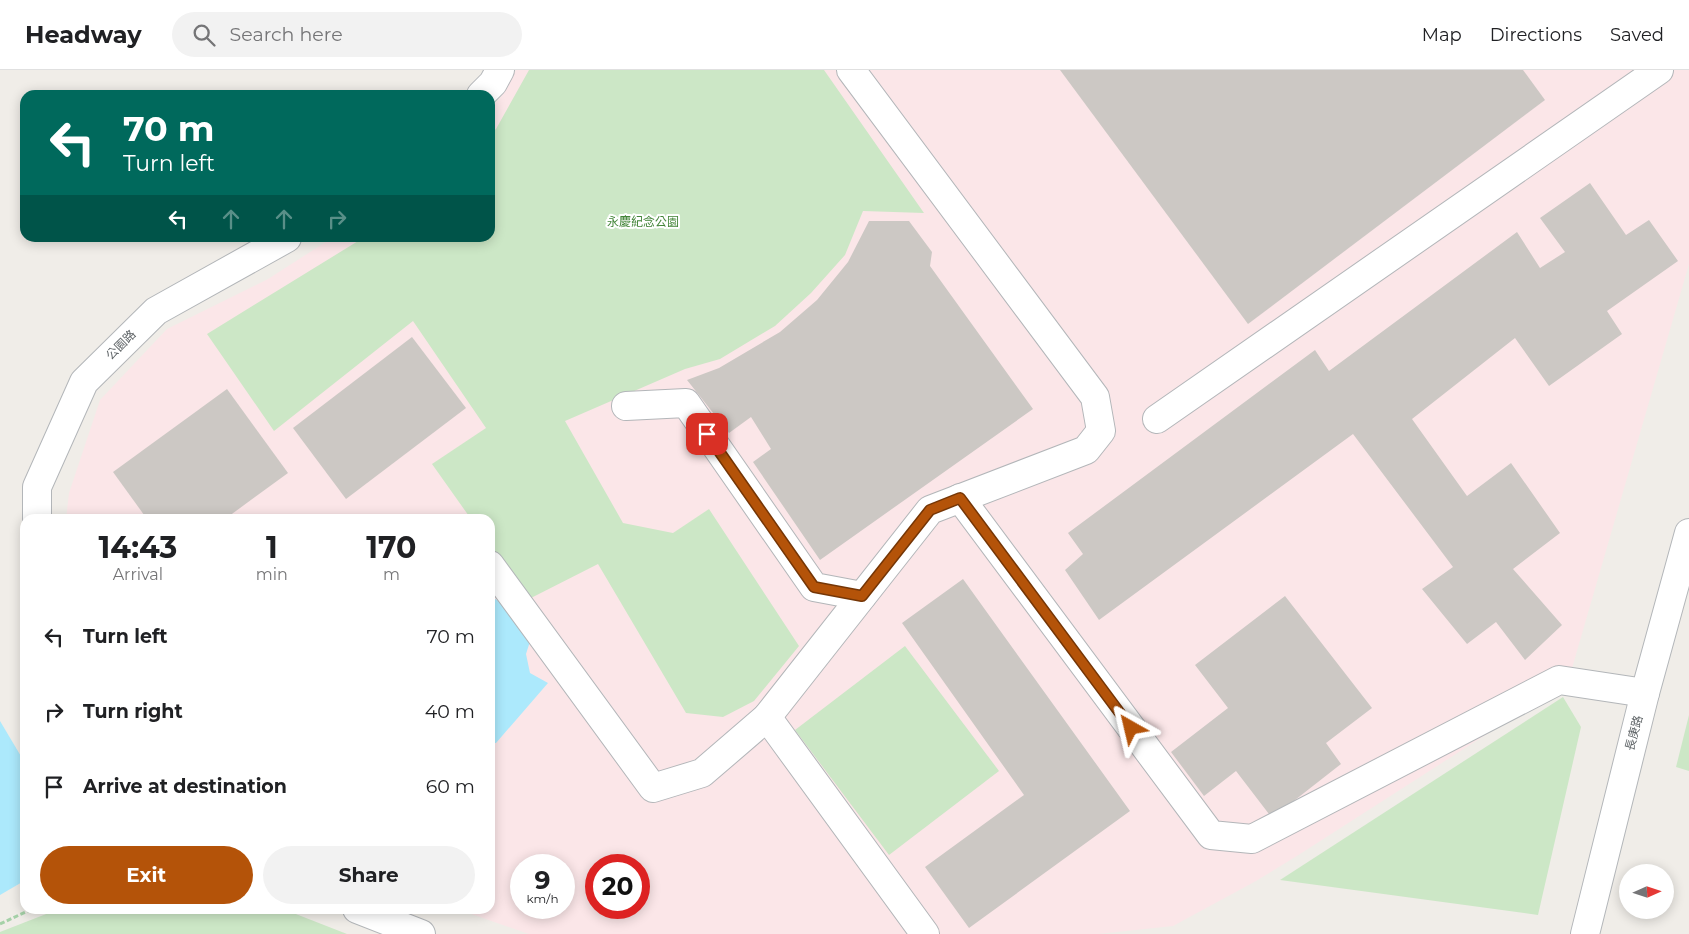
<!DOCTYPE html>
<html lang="en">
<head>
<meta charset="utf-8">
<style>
	:root { --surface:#fff; --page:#f2f2f2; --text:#202124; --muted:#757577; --line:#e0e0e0; --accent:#b45309 }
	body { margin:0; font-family:Montserrat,"Noto Sans TC",sans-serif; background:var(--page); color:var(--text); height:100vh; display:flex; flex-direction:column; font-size:19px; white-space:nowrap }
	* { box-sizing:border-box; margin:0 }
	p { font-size:16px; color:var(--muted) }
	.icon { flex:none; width:28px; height:28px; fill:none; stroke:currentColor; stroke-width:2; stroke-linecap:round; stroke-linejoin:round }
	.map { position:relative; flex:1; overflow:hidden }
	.details { position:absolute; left:20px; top:444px; width:475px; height:400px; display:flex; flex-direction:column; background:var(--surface); border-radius:15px; box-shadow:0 2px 12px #0003 }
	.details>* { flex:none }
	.top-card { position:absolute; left:20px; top:20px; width:475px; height:152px; border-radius:15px; box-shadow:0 2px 12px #0003; background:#00695c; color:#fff; overflow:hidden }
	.needle { width:32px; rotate:87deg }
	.buttons { position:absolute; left:1619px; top:794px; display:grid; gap:10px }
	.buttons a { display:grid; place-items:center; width:55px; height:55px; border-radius:50%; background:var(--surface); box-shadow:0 2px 12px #0003; font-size:25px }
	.speed { position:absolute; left:510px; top:784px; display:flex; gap:10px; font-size:25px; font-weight:700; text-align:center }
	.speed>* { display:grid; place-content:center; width:65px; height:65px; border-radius:50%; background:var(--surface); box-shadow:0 2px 12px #0003; line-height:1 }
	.speed small { font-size:12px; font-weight:400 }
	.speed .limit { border:8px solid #d22; background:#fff; color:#111 }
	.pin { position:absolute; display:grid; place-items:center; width:42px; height:42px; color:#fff; margin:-21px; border-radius:10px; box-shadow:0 2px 8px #0006 }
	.me { position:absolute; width:55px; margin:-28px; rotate:323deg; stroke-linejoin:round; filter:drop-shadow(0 0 4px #0008) }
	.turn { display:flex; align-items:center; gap:18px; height:105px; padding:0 20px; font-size:22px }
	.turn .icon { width:65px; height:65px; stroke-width:2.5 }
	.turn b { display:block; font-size:35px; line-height:42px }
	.lanes { display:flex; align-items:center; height:48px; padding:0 20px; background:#0003; justify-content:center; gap:25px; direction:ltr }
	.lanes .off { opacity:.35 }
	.eta { display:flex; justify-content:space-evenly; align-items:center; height:85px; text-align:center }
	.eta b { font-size:30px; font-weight:700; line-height:35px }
	.action { display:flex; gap:10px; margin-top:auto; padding:10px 20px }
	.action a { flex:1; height:58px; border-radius:30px; background:var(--accent); color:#fff; font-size:20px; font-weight:700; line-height:58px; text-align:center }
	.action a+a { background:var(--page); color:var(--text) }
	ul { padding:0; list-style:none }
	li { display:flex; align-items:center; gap:15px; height:75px; padding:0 20px }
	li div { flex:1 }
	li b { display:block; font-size:19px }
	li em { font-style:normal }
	header { display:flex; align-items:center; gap:30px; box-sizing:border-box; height:70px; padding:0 25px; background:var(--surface); border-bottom:1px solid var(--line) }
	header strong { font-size:24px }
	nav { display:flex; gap:28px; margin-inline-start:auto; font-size:18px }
	.search { width:350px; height:45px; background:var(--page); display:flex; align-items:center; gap:12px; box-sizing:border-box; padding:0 18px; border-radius:28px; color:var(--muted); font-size:19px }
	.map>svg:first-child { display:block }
	.medical { fill:#fbe6e8; fill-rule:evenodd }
	.green { fill:#cce7c6 }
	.water { fill:#ace9fc }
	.building { fill:#ccc8c4 }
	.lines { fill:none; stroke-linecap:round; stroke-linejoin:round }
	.minor-casing { stroke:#b3b6b9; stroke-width:30 }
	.path { stroke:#a5d1a8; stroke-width:3; stroke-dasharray:5 2.5; stroke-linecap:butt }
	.minor { stroke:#fff; stroke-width:28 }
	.route-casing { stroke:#753606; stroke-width:12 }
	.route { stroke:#b45309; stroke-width:9 }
	.labels { text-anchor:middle; stroke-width:4; stroke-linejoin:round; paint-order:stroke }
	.park-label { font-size:12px; fill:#438539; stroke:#fff }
	.street-label { font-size:12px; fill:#5f6467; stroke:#fff }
</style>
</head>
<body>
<header>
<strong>Headway</strong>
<div class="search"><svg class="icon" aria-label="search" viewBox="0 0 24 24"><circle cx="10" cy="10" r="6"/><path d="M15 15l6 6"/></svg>Search here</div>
<nav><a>Map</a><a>Directions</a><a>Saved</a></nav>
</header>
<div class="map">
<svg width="1689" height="864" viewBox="0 0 1689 864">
	<rect width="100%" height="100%" fill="#f0ede8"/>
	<path class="medical" d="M516,0H1689V194L1568,612L1300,784L1256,811L1173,856L1098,864H529L457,839H490V449H66L69,423L100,330L167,259L268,209L332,168H490V38L500,28ZM521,795H564V838H521ZM596,795H639V838H596Z"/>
	<g class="green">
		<path d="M529,0H824L924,143L863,141L845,185L811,223L775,256L720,289L685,299L565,351L623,453L673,463L709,439L799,576L754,631L723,647L686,643L598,494L529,529L490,475V449H471L432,394L486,358L413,251L274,361L207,264L363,168H490V64L496,59Z"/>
		<path d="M905,576L999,701L889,785L795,660Z"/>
		<path d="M1563,627L1581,657L1538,845L1280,810Z"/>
		<path d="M1689,645V701L1676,697Z"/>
		<path d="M59,839H283L347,864H0V862Z"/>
	</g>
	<g class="water">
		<path d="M490,526L497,530L533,562L526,584L530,603L548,613L496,673H490Z"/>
		<path d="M0,651L25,693V809L24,811L0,825Z"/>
	</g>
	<g class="building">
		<path d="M1060,0H1523L1545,30L1248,254Z"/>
		<path d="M1590,113L1626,165L1649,150L1678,191L1607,241L1622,264L1549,316L1515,268L1412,349L1467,426L1511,393L1560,463L1513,499L1562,555L1525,590L1496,552L1467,574L1422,519L1453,497L1353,364L1099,550L1065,500L1083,484L1068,463L1315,280L1329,301L1517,162L1540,198L1565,182L1540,148Z"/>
		<path d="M869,151H909L932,182L930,196L1033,339L820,490L753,392L771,379L751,347L729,363L687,310L719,298L780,262L817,230L848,192Z"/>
		<path d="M412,267L466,338L346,429L293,358Z"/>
		<path d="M227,319L288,403L225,449H147L113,402Z"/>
		<path d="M963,509L1130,741L969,858L925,797L1024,725L902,553Z"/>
		<path d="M1285,526L1372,638L1326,673L1341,694L1272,748L1236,701L1204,726L1171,682L1228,638L1195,595Z"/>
	</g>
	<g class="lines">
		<defs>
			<g id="minor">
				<path d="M481,25L493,13L500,0"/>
				<path d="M626,336L686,333L814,517L862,526"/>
				<path d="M1157,349L1659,0"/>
				<path d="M960,428L1211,765L1252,769L1559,610L1645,623"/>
				<path d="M37,449V417L84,312L156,241L287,168"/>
				<path d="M490,495L653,718L702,703L767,647L930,440L1086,380L1101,361L1095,327L851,0"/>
				<path d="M767,647L925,864"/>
				<path d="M357,839L421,864"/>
				<path d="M1585,864L1645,623L1689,463"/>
			</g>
		</defs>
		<use href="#minor" class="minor-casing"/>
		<path class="path" d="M0,854L32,839"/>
		<use href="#minor" class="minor"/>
	</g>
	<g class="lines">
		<defs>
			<path id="route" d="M707,364L814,517L862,526L930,440L960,428L1131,658"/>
		</defs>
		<use href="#route" class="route-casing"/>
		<use href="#route" class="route"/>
	</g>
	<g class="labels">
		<g class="park-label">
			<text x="643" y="156">永慶紀念公園</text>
		</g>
		<g class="street-label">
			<text transform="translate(121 275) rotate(-45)" y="4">公園路</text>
			<text transform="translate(1634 663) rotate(-75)" y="4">長庚路</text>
		</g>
	</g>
</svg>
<div class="buttons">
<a><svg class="needle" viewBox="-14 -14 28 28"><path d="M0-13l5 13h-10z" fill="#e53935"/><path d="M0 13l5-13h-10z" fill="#757577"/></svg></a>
</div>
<div class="speed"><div>9<small>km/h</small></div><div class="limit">20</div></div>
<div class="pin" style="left:707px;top:364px;background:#d93025"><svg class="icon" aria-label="arrive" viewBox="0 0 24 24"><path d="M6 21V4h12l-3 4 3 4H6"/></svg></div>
<svg class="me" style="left:1131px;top:658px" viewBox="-20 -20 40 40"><path d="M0-17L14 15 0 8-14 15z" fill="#b45309" stroke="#fff" stroke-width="4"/></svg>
<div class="top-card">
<div class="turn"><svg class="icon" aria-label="left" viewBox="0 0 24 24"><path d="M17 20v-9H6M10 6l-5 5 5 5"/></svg><div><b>70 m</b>Turn left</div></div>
<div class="lanes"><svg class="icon" aria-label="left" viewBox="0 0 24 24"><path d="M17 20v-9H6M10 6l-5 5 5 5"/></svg><svg class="icon off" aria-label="ahead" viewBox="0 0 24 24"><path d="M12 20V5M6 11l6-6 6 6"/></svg><svg class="icon off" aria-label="ahead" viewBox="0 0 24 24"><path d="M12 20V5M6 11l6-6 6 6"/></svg><svg class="icon off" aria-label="right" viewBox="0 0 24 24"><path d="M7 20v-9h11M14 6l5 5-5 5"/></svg></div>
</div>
<section class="details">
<div class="eta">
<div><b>14:43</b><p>Arrival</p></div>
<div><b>1</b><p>min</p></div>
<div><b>170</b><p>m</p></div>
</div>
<ul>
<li><svg class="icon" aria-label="left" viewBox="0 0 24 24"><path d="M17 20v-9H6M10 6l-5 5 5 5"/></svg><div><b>Turn left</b></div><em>70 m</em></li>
<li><svg class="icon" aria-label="right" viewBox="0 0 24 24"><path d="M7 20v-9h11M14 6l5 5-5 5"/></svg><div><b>Turn right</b></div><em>40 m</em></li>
<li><svg class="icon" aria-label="arrive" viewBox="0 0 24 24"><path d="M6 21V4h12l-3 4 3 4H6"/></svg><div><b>Arrive at destination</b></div><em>60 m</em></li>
</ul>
<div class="action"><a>Exit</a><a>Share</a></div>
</section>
</div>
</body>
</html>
